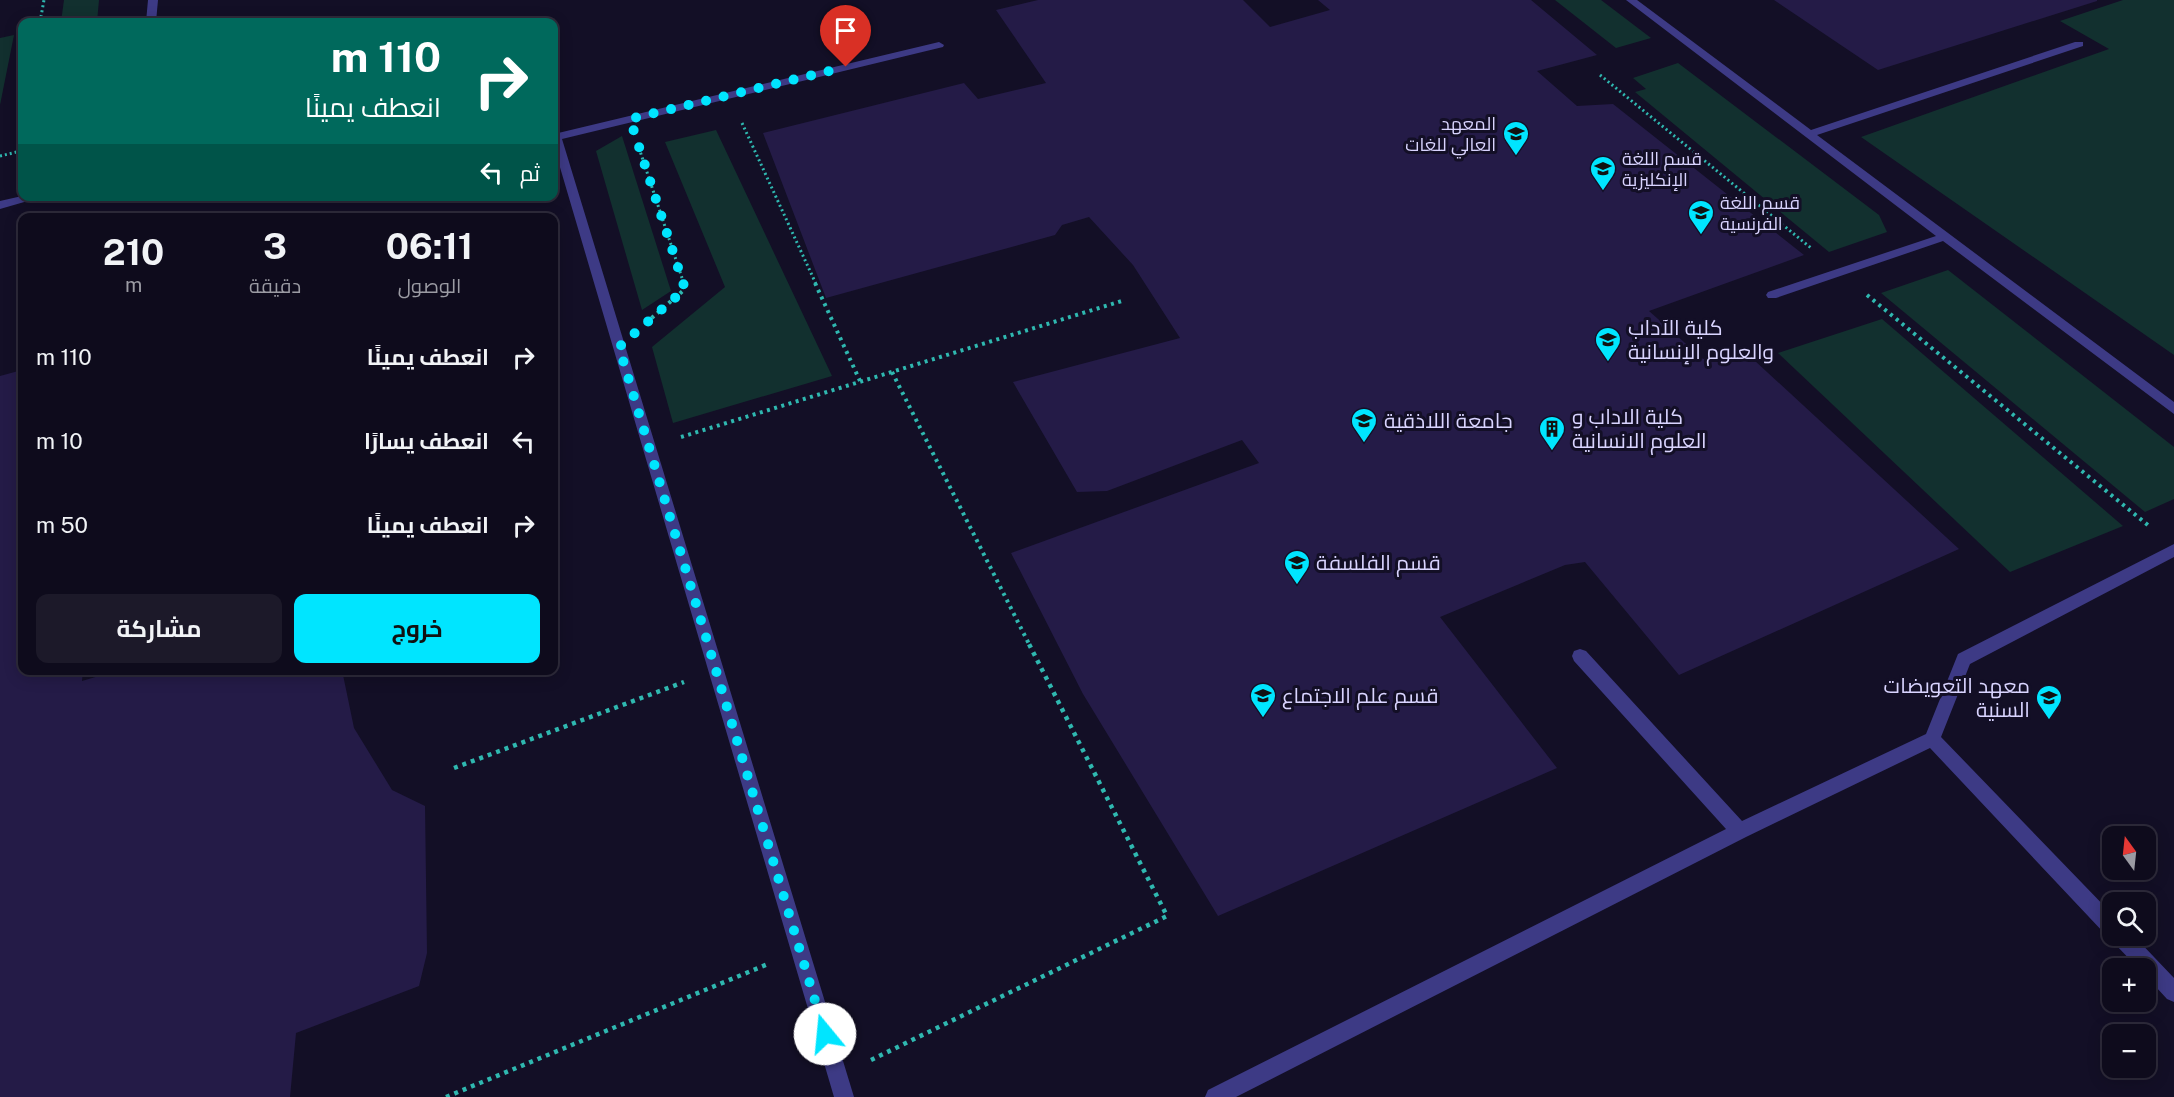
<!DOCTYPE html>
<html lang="ar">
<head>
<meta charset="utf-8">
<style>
	:root { --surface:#0e0b1c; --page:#1c1929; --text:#f1f3f6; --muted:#9b9ba3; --line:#2e2b3b; --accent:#00e5ff }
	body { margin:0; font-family:"Public Sans",Cairo,sans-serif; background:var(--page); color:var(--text); direction:rtl; height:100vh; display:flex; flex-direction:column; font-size:22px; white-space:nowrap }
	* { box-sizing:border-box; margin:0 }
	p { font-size:20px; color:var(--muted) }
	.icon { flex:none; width:33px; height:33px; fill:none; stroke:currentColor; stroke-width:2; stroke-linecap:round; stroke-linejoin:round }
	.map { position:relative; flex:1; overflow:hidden; direction:ltr }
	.sheet { position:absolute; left:18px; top:213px; width:540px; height:462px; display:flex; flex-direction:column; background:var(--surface); border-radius:12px; box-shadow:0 3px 15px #0003,0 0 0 2px var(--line); direction:rtl }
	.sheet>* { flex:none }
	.guide { position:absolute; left:18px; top:18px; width:540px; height:183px; border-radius:12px; box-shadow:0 3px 15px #0003,0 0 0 2px var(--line); direction:rtl; background:#00695c; color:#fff; overflow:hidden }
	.needle { width:39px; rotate:345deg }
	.buttons { position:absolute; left:2102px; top:826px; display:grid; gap:12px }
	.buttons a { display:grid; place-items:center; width:54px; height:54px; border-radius:12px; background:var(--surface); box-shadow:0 3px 15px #0003,0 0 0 2px var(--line); font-size:30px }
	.pin { position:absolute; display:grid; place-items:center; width:51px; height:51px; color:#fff; margin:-62px -26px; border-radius:50% 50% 50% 0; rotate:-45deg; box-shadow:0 0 6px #0007 }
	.pin .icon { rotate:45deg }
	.me { position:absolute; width:66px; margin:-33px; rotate:343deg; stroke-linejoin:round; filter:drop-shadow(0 0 4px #0008) }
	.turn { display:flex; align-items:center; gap:21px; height:126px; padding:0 18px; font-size:27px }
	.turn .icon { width:78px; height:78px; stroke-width:2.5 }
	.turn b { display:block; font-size:42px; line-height:51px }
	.then { display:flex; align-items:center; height:57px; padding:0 18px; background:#0003; gap:12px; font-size:22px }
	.eta { display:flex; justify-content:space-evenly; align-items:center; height:102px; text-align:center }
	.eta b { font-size:36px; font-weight:700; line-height:42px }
	.action { display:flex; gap:12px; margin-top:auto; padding:12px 18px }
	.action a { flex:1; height:69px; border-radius:12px; background:var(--accent); color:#111; font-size:24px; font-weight:700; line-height:69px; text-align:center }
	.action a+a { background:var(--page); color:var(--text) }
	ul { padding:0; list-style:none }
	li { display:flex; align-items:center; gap:18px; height:84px; padding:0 18px }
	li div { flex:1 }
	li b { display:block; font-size:22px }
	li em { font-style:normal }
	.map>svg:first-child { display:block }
	.green { fill:#12302f }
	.building { fill:#241b47 }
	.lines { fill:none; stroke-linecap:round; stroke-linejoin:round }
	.path-far2 { stroke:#2fb8b0; stroke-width:3; stroke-dasharray:2 3; stroke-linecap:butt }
	.path-far1 { stroke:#2fb8b0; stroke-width:4; stroke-dasharray:3 4.5; stroke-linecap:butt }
	.path { stroke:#2fb8b0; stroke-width:4.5; stroke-dasharray:4 5; stroke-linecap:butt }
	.lane { fill:#3d3a85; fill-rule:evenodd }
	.route { stroke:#00e5ff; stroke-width:10; stroke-dasharray:0 18 }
	.labels { text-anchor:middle; stroke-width:6; stroke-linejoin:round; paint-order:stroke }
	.far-poi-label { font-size:18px; fill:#d9d4ff; stroke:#130f26; text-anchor:start }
	.poi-label { font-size:21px; fill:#d9d4ff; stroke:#130f26; text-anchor:start }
</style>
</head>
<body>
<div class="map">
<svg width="2174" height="1097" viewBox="0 0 2174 1097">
	<rect width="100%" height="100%" fill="#130f26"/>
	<g class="green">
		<path d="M64,0H99L97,22H61Z"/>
		<path d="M1555,0H1601L1651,38L1616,48Z"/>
		<path d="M2123,0H2174V355L1861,137L2109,49L2060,21Z"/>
		<path d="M14,35L0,105V38Z"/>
		<path d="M1678,63L1879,215L1887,232L1829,252L1635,92L1646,89L1633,78Z"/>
		<path d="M716,130L832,376L673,423L652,347L725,287L665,142Z"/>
		<path d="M622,136L671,291L642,310L596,151Z"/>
		<path d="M1948,270L2174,447V499L2145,512L1881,293Z"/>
		<path d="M1882,319L2123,526L2010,572L1778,353Z"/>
	</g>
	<g class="building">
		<path d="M1038,0H1243L1270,27L1330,10L1318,0H1531L1597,55L1537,71L1577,106L1613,104L1804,255L1649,311L1703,359L1741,348L1959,549L1679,675L1585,562L1565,565L1440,617L1557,768L1218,916L1083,694L1011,553L1259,463L1242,440L1107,491L1077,492L1013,382L1180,338L1133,265L1089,217L1062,225L1055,235L826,298L763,133L964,83L978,99L1046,83L996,10Z"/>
		<path d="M1774,0H2097V1L1878,70Z"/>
		<path d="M22,370V670H83L82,681L119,670H342L354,728L392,790L425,806L427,953L419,986L296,1033L290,1097H0V376Z"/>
	</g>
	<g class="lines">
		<g class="path-far2">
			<path d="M40,22L44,0"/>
			<path d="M1600,75L1811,248"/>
			<path d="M742,123L816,284"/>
			<path d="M639,148L684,284"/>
			<path d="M0,156L21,151L22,139"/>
		</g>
		<g class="path-far1">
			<path d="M815,283L860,381"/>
			<path d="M1867,295L2149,526"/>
			<path d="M646,323L685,289L683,283"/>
			<path d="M892,372L1029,644"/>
			<path d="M681,437L1125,300"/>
		</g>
		<g class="path">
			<path d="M454,768L684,682"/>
			<path d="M871,1060L1167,916L1028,642"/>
			<path d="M446,1097L768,964"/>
		</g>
		<g class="lane">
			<path d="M148,0H158L156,22H146Z"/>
			<path d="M1626,0H1637L1811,130L2075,42H2083V46L1817,135L2174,402V414L1943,241L1776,298H1768L1766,295L1768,292L1936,236Z"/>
			<path d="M939,42L944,45L943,47L562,139L854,1097H834L554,147V134Z"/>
			<path d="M22,196H45L0,209V201Z"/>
			<path d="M2174,544V557L1970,664L1941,737L2112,914V936H2134L2174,978V1002L2167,999L2145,975V969H2139L2114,943L2112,936L2105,934L1930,748L1746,837L1236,1097H1205L1208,1090L1726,829L1574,661L1572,656L1574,651L1580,649L1586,651L1742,821L1926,734L1958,654Z"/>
		</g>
	</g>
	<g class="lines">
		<path class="route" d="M825,1034L619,347L685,289L630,119L846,67"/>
	</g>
	<defs>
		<symbol id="university-pin" viewBox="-11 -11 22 30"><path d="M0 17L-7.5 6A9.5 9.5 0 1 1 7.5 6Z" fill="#00e5ff" stroke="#130f26"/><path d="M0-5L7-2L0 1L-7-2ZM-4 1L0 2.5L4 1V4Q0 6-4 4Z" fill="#111"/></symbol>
		<symbol id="building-pin" viewBox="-11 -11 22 30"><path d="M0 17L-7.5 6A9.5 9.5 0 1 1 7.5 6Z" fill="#00e5ff" stroke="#130f26"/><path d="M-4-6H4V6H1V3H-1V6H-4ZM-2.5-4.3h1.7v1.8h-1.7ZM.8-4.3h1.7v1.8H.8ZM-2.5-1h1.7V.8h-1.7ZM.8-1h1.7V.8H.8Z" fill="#111"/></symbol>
	</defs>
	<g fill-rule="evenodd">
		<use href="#university-pin" x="1501" y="119" width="30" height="40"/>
		<use href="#university-pin" x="1588" y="154" width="30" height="40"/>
		<use href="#university-pin" x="1686" y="198" width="30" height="40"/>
		<use href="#university-pin" x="1593" y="325" width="30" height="40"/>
		<use href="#university-pin" x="1349" y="406" width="30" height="40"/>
		<use href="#building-pin" x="1537" y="414" width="30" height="40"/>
		<use href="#university-pin" x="1282" y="548" width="30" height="40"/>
		<use href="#university-pin" x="1248" y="681" width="30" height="40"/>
		<use href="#university-pin" x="2034" y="683" width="30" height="40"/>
	</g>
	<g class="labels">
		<g class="far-poi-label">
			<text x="1496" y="130" text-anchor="end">المعهد<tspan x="1496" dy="21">العالي للغات</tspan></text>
			<text x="1622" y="165">قسم اللغة<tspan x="1622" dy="21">الإنكليزية</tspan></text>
			<text x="1720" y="209">قسم اللغة<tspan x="1720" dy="21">الفرنسية</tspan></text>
		</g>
		<g class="poi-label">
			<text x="1628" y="335">كلية الآداب<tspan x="1628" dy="24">والعلوم الإنسانية</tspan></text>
			<text x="1572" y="424">كلية الاداب و<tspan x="1572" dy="24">العلوم الانسانية</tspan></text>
			<text x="1384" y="428">جامعة اللاذقية</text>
			<text x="1316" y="570">قسم الفلسفة</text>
			<text x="2030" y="693" text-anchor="end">معهد التعويضات<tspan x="2030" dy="24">السنية</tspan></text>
			<text x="1282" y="703">قسم علم الاجتماع</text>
		</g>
	</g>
</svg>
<div class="buttons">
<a><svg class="needle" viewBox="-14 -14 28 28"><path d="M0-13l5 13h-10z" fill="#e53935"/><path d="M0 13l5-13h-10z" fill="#9b9ba3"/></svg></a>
<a><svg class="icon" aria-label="search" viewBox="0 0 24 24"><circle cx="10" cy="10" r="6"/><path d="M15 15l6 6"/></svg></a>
<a>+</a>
<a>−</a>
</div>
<div class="pin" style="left:846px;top:67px;background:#d93025"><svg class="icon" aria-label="arrive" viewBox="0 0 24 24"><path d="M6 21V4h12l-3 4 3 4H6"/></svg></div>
<svg class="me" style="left:825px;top:1034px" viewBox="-20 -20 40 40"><circle r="19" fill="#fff"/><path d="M0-13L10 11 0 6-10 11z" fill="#00e5ff"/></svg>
<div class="guide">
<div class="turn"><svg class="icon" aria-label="right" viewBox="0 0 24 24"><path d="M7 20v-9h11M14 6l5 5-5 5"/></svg><div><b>110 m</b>انعطف يمينًا</div></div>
<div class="then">ثم<svg class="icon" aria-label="left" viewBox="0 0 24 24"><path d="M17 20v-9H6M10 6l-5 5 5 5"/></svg></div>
</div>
<section class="sheet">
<div class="eta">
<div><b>06:11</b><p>الوصول</p></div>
<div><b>3</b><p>دقيقة</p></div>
<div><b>210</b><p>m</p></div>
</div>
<ul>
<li><svg class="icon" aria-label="right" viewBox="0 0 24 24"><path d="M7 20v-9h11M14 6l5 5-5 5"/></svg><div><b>انعطف يمينًا</b></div><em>110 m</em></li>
<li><svg class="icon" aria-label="left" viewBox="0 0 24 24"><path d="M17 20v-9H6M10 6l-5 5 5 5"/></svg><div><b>انعطف يسارًا</b></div><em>10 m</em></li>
<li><svg class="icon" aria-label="right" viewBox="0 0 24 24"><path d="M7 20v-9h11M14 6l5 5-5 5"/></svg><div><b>انعطف يمينًا</b></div><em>50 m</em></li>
</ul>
<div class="action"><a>خروج</a><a>مشاركة</a></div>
</section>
</div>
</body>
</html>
